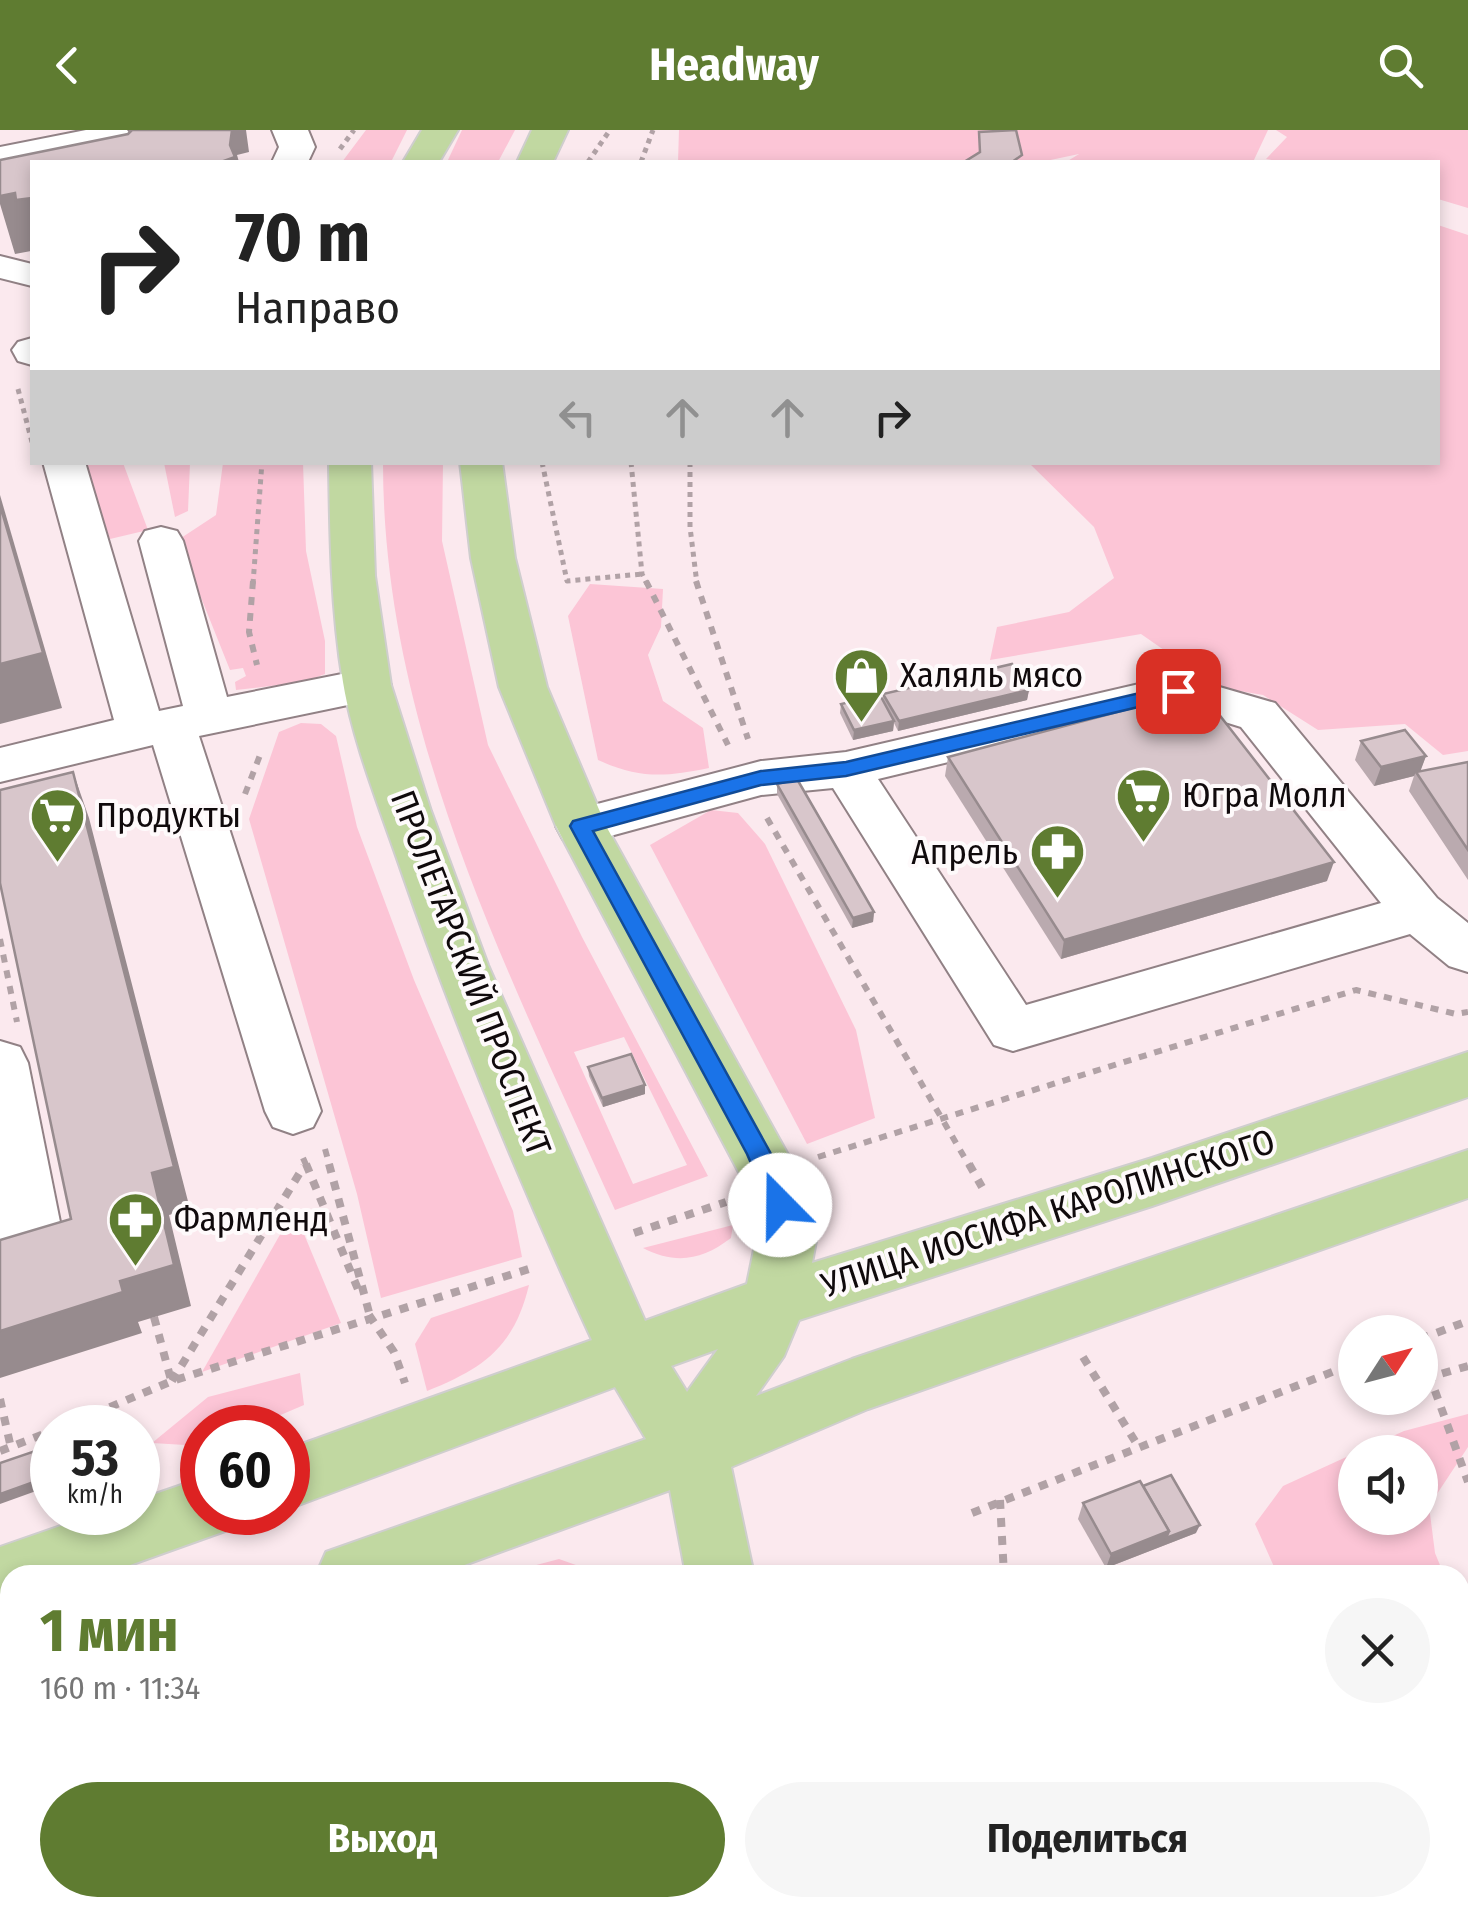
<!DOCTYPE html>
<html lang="ru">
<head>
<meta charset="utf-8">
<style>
	:root { --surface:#fff; --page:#f6f6f6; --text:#222; --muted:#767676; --accent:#5f7c31 }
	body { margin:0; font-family:"Fira Sans Condensed",sans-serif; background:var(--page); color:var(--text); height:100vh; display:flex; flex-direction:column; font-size:38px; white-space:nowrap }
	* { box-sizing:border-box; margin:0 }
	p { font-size:32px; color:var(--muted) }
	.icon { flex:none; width:55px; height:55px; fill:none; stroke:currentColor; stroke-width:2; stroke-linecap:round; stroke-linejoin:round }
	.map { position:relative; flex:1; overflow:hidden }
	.sheet { position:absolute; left:0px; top:1435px; width:1470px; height:352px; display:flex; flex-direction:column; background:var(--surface); border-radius:30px 30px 0 0; box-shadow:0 5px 15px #0003 }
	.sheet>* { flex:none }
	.hud { position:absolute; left:30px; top:30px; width:1410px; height:305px; border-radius:0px; box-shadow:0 5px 15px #0003; background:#fff; color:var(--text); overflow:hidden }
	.needle { width:65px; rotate:54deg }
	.controls { position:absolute; left:1338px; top:1185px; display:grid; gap:20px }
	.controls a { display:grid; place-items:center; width:100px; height:100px; border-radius:50%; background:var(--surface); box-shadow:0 5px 15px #0003; font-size:50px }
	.speed { position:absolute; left:30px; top:1275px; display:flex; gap:20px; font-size:50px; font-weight:700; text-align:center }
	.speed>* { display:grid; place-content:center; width:130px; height:130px; border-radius:50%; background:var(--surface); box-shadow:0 5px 15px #0003; line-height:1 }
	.speed small { font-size:25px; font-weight:400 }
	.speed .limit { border:15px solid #d22; background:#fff; color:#111 }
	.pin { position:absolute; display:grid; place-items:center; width:85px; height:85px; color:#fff; margin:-42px; border-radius:20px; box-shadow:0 5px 15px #0006 }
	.me { position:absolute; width:110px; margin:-55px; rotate:338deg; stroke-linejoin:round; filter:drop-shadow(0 0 8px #0008) }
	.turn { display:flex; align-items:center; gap:35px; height:210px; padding:0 40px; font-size:45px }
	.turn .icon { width:130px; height:130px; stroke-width:2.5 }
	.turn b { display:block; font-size:70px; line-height:85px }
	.lanes { display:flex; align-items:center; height:95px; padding:0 40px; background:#0003; justify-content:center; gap:50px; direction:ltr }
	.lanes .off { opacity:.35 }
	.round { display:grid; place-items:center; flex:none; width:105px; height:105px; border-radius:52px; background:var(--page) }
	.summary { display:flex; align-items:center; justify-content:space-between; height:170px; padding:0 40px }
	h1 { font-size:60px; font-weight:700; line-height:75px; color:var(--accent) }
	.cta { display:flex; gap:20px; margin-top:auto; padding:20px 40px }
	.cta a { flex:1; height:115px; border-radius:60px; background:var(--accent); color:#fff; font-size:40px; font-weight:700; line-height:115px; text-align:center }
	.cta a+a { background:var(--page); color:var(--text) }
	header { display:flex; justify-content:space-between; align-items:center; height:130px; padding:0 40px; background:var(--accent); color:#fff; font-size:45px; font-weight:700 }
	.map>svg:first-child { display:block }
	.green { fill:#fcc5d6; fill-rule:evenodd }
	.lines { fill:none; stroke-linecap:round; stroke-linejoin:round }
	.minor-casing { stroke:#918185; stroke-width:4 }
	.major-casing { stroke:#cfcece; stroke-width:4 }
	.path-far2 { stroke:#b1a2a6; stroke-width:5; stroke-dasharray:5 5; stroke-linecap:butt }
	.path-far1 { stroke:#b1a2a6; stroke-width:6; stroke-dasharray:8 8; stroke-linecap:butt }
	.path { stroke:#b1a2a6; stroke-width:8; stroke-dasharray:9 9; stroke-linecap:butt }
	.minor { fill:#fff; fill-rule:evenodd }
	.major { fill:#c1d8a1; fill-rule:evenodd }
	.wall { fill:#baaaaf }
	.shaded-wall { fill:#978b8e }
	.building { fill:#d8c6cb; stroke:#978b8e; stroke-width:2.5 }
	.route { fill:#1a73e8; stroke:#114b97; stroke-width:2.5 }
	.labels { text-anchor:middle; stroke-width:8; stroke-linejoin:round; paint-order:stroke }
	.poi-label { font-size:35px; fill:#100a0c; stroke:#fefafb; text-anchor:start }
	.street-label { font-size:35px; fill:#100a0c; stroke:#fefafb }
</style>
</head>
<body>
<header><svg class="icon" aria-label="back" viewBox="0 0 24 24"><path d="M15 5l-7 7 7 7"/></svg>Headway<svg class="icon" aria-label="search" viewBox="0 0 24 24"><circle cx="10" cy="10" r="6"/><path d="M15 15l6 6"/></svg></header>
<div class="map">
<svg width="1468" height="1787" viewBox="0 0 1468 1787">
	<rect width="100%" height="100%" fill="#fbe9ee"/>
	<g class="green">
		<path d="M366,0H407L391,32H342Z"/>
		<path d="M462,0H515L498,32H447Z"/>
		<path d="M679,0H1268L1253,32H1066L1079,24L1041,32H678Z"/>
		<path d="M1276,0H1468V78L1438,69V32H1284L1266,29L1287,7Z"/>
		<path d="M1438,95L1468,105V621L1443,625L1405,594L1318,600L1263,565L1217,557L1141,504L990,530L997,497L1069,482L1114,448L1094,397L1029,333L1438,332Z"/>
		<path d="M82,333H123L148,400L110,409Z"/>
		<path d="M164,333H190L188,381L175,387Z"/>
		<path d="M223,333H303L306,421L325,511V544L304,552L236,560L235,552L246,546L243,538L230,540L178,410L216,385Z"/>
		<path d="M383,333H443L442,411L488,615L582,807L708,1046L615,1080C508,841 383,600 383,333ZM624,907L687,1035L633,1054L574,922Z"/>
		<path d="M590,454L663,459L661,497L648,525L663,571L703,598L709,638C665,647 640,649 598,630L568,486Z"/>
		<path d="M301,593L321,594L336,606L357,697L414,850L513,1081L522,1127L381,1168L357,1064L249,689L279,602Z"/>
		<path d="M711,680L738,683L765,714L856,900L875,988L807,1014L650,715Z"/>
		<path d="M294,1080L341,1193L202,1242Z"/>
		<path d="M733,1095L731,1108C702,1130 676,1135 643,1118Z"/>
		<path d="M529,1155C514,1217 484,1238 427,1261L415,1214L431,1188Z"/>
		<path d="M300,1243L304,1275L252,1297L202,1298V1316L152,1313L208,1267Z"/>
		<path d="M1468,1284V1317L1429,1376L1435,1423L1444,1445H1266L1275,1439L1255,1394L1283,1356L1355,1323V1388H1420V1322H1357L1404,1301Z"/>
		<path d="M559,1429L604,1445H498Z"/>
		<path d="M10,1622V1721L0,1725V1626Z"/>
		<path d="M1468,1733V1787H1359L1354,1778H1460V1736Z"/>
	</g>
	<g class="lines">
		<defs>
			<g id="minor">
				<path d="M86,0H127L131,5L125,12L0,39V17Z"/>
				<path d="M272,0H308L315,17L308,32H272L279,17Z"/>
				<path d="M0,126L32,134V156L0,148Z"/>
				<path d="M32,208V235L18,231L12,220L18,212Z"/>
				<path d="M43,332H85L159,581L183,576L139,411L145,401L161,397L177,401L183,411L227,567L367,539L384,544L391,555L384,566L367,571L199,606L321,981L313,997L293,1004L273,997L265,981L153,615L0,652V618L114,590Z"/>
				<path d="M1178,545L1275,573L1437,768L1468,793V842L1449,836L1410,804L1013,921L994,915L833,658L761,665L581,714L563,709L556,696L563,683L761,631L846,622ZM1177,577L1241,597L1381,773L1026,875L878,649Z"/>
				<path d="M0,911L20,917L28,933L60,1092L51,1110L0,1125Z"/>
				<path d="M559,1778H633L636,1787H562Z"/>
			</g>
			<g id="major">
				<path d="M422,0H458L439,32H403Z"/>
				<path d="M532,0H568L553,32H517Z"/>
				<path d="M329,332H371L375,446L391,555L431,681L488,835L645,1191L747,1154L758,1100L744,1052L556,696L499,557L471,428L460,332H502L515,428L547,557L606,696L802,1050L818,1100L812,1133L1152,1028L1468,922V967L1152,1076L799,1190L784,1226L756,1266L852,1229L1468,1020V1068L868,1279L731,1337L754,1445H686L670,1360L437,1445H316L326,1422L646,1309L615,1257L288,1379V1319L592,1210C521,1056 456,899 401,740C381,681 353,613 343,552C331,479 330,406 329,332ZM718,1219L687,1262L671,1236Z"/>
				<path d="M202,1348V1382H233L225,1401L102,1445H10V1477L0,1473V1417L101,1382H138V1370Z"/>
				<path d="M10,1524V1592L0,1596V1526Z"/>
				<path d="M764,1778H838L840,1787H766Z"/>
			</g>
		</defs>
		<use href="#minor" class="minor-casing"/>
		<use href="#major" class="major-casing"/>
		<g class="path-far2">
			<path d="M340,19L354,0"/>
			<path d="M588,32L610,0"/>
			<path d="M641,32L653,0"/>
			<path d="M18,259L32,312"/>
			<path d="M542,332L567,451L642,444"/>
			<path d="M631,332L642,444L647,454"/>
			<path d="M690,332V397L697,454"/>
			<path d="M253,454L262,332"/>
		</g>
		<g class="path-far1">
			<path d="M253,451L249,502L257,535"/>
			<path d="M646,451L728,615"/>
			<path d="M696,451L748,609"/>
			<path d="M245,664L262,620"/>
			<path d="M767,688L970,1037"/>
			<path d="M0,809L17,892"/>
			<path d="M325,1019L330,1037"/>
			<path d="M818,1027L1356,860L1456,884L1468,882"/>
			<path d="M303,1028L307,1037"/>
		</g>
		<g class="path">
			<path d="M306,1034L360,1164"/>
			<path d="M329,1034L370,1186"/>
			<path d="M969,1034L982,1057"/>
			<path d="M634,1103L726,1072"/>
			<path d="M369,1185L394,1222L405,1253"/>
			<path d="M154,1187L171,1250"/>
			<path d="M1420,1209L1468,1191"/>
			<path d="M1083,1227L1138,1316"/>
			<path d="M1468,1236L1430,1247L1468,1352"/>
			<path d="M172,1251L304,1036"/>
			<path d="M0,1269L11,1318"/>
			<path d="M60,1298L172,1251L532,1138"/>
			<path d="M0,1321L52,1301"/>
			<path d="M1000,1370L1004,1445"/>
			<path d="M972,1383L1355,1233"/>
			<path d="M0,1761L10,1757"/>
			<path d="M478,1778L480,1787"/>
			<path d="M992,1778V1787"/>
			<path d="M1024,1778L1028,1787"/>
			<path d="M134,1787L157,1778"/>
			<path d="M323,1787L329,1778"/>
		</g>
		<use href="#minor" class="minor"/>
		<use href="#major" class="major"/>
	</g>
	<g class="wall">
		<path d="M1029,560L1027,570L898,601L894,593L893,601L853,610L840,583L841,574L883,571V564Z"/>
		<path d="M1361,611L1426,626L1420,641L1468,632V750L1409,661L1414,646L1374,656L1355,630Z"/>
		<path d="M948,627L1327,751L1061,829L945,646Z"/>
		<path d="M777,654L874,782L873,792L852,798L777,664Z"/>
		<path d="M588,937L645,955V964L603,977L589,946Z"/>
		<path d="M1143,1356L1196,1403L1106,1438L1078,1389L1083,1373Z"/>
	</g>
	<g class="shaded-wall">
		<path d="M225,0H246L249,22L237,25L239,32H221Z"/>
		<path d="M15,63L32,68V125L31,121L15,124L0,74V66Z"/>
		<path d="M0,365L62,578L0,594Z"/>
		<path d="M1029,560L1027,570L898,601L899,591Z"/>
		<path d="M894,591L893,601L853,610L854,600Z"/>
		<path d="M1426,626L1419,645L1416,642L1414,646L1374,656L1381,637Z"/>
		<path d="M73,642L89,688L190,1079L169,1085L191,1176L138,1192L142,1203L0,1248V1201L120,1151L152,1043Z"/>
		<path d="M1334,732L1327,751L1061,829L1064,810Z"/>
		<path d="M874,782L873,792L852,798L853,788Z"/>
		<path d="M645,955V964L603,977L602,968Z"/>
		<path d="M38,1320L43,1328L50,1356L0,1374V1364Z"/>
		<path d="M1200,1395L1196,1403L1106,1438L1111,1424L1169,1401Z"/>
	</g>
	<g class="building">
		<path d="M132,0H232L230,15L235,27L221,32H32V68L16,70L15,63L0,66V30L128,4Z"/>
		<path d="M1016,0L1022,25L1012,32H964L980,22L979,2Z"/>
		<path d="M0,375L43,523L0,534Z"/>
		<path d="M1012,534L1029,560L899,591L883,564Z"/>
		<path d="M1200,560L1334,732L1064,810L948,627Z"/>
		<path d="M880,565L894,591L854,600L841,574Z"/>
		<path d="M1405,600L1426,626L1381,637L1361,611Z"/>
		<path d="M1468,632V720L1416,642Z"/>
		<path d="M73,642L174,1037L152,1043L174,1135L120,1151L123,1162L0,1201V1110L71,1089L0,753V660Z"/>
		<path d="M797,649L874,782L853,788L777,654Z"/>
		<path d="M631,924L645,955L602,968L588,937Z"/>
		<path d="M38,1320L45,1348L0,1364V1333Z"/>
		<path d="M1171,1345L1200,1395L1166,1408L1169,1401L1143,1356Z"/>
		<path d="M1140,1351L1169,1401L1111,1424L1083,1373Z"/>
		<path d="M402,1778H453L456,1787H387L386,1784Z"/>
	</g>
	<path class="route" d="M1178,554L1185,556V566L846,646L761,655L593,701L770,1022L792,1075L789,1082H772L747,1024L570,696L573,691L761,641L846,632Z"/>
	<defs>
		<symbol id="shop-pin" viewBox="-11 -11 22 30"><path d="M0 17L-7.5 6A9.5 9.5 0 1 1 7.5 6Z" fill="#5f7c31" stroke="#fefafb"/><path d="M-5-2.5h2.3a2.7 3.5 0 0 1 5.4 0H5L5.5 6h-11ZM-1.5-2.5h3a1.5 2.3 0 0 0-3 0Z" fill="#fff"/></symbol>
		<symbol id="supermarket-pin" viewBox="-11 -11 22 30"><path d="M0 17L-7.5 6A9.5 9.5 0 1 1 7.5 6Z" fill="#5f7c31" stroke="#fefafb"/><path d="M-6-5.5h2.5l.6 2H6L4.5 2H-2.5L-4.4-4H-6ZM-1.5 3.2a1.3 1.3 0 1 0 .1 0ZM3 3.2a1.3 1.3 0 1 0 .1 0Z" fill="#fff"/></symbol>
		<symbol id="pharmacy-pin" viewBox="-11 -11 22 30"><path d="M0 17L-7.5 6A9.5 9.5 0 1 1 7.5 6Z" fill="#5f7c31" stroke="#fefafb"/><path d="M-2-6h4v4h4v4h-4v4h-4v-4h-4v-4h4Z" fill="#fff"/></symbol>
	</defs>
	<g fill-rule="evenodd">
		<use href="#shop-pin" x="830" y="514" width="63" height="86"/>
		<use href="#supermarket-pin" x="1112" y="634" width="63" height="86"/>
		<use href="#supermarket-pin" x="26" y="654" width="63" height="86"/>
		<use href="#pharmacy-pin" x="1026" y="690" width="63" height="86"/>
		<use href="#pharmacy-pin" x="104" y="1058" width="63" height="86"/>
	</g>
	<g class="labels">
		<g class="poi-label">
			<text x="900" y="557">Халяль мясо</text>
			<text x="1182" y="677">Югра Молл</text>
			<text x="96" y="697">Продукты</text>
			<text x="1018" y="734" text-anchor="end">Апрель</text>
			<text x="174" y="1101">Фармленд</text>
		</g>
		<g class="street-label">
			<text transform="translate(471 843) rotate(69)" y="12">ПРОЛЕТАРСКИЙ ПРОСПЕКТ</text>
			<text transform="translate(1048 1083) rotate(-18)" y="12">УЛИЦА ИОСИФА КАРОЛИНСКОГО</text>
		</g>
	</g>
</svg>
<div class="controls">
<a><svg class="needle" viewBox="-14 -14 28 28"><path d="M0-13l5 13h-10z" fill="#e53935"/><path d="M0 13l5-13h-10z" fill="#767676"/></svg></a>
<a><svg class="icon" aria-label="sound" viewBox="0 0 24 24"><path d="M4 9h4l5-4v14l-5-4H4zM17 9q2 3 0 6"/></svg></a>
</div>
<div class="speed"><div>53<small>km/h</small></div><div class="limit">60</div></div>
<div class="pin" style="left:1178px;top:561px;background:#d93025"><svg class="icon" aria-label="arrive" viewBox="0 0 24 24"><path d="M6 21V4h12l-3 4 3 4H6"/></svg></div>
<svg class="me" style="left:780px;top:1075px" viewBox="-20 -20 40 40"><circle r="19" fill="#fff"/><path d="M0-13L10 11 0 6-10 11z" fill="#1a73e8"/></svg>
<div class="hud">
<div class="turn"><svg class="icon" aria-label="right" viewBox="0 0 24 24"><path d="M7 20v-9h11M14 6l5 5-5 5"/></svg><div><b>70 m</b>Направо</div></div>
<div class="lanes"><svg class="icon off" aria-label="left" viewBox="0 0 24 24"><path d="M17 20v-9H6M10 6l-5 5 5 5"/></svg><svg class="icon off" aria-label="ahead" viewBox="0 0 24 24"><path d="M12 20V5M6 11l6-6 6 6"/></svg><svg class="icon off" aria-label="ahead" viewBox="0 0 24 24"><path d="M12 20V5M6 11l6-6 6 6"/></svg><svg class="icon" aria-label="right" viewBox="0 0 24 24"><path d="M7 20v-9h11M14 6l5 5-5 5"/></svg></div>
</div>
<section class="sheet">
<div class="summary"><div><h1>1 мин</h1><p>160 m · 11:34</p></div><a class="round"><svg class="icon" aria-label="close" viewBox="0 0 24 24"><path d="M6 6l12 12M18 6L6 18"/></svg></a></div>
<div class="cta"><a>Выход</a><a>Поделиться</a></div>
</section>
</div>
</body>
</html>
